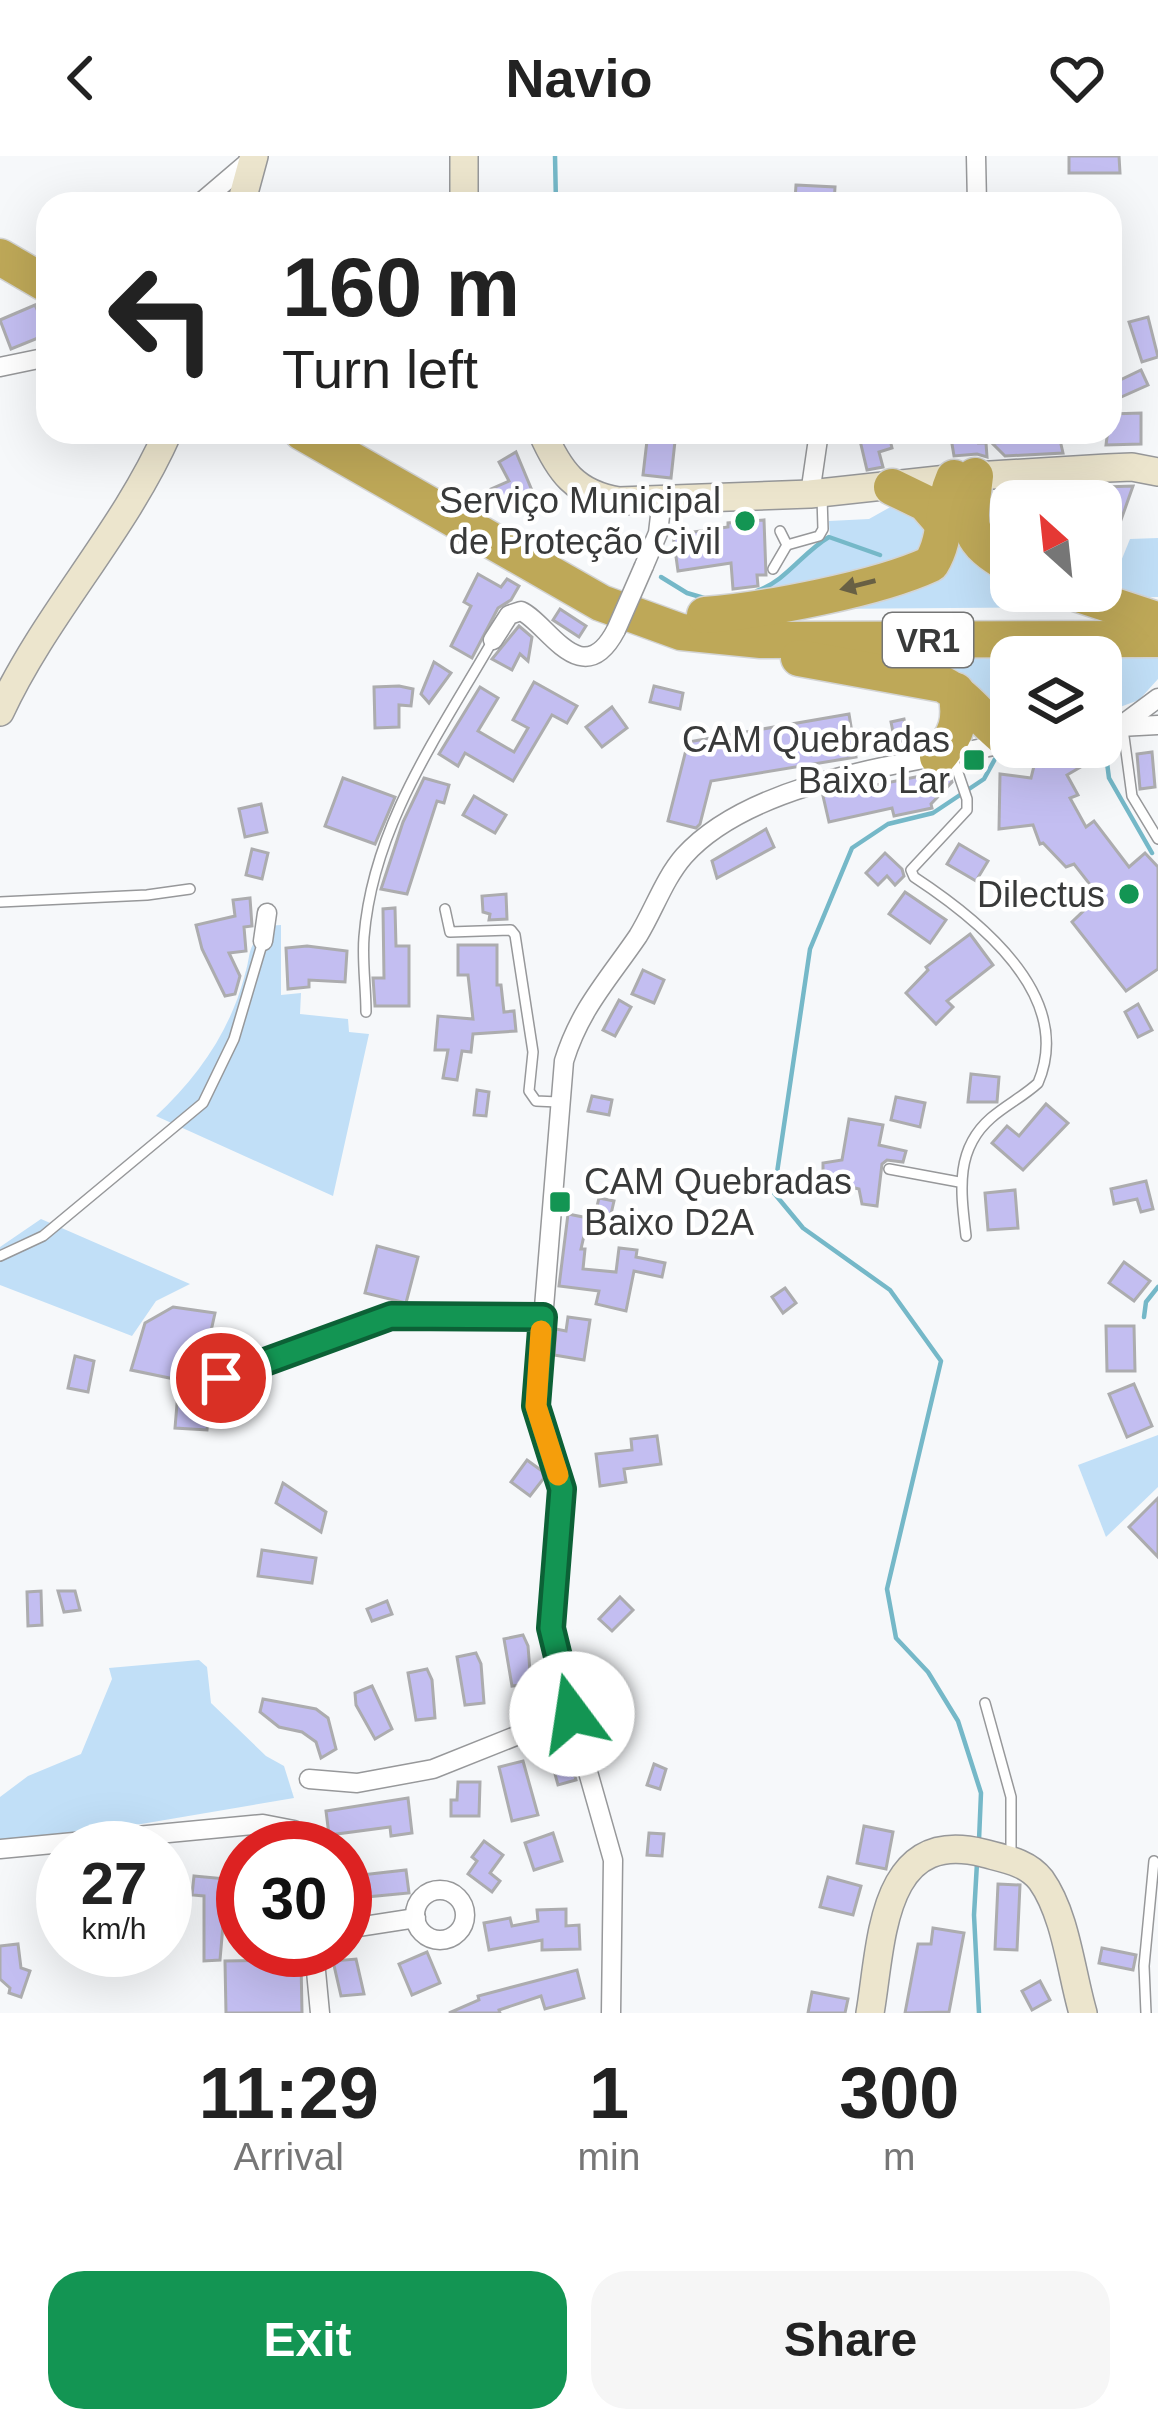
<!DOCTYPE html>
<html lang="en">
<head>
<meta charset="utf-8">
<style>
	:root { --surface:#fff; --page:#f6f6f6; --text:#222; --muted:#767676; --accent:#139553 }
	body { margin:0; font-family:Arial,sans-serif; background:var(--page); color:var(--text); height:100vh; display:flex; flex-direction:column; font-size:45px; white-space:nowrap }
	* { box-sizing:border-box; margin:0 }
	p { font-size:39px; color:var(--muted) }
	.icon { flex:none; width:66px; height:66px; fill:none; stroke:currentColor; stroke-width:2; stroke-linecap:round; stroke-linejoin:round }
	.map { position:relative; height:1857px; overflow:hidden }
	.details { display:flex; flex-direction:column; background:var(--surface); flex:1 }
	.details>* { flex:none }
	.hud { position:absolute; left:36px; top:36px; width:1086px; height:252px; border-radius:36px; box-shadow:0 12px 48px #0002; background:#fff; color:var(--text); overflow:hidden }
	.needle { width:78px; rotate:333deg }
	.fabs { position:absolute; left:990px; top:324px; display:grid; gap:24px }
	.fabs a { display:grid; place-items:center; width:132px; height:132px; border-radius:24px; background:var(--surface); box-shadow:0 12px 48px #0002; font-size:60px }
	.speed { position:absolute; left:36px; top:1665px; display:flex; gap:24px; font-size:60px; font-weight:700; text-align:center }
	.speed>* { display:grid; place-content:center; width:156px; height:156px; border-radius:50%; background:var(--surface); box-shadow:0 12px 48px #0002; line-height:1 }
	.speed small { font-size:30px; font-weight:400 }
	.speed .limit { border:18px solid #d22; background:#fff; color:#111 }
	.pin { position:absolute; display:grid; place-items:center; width:102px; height:102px; color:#fff; margin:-51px; border:6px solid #fff; border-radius:50%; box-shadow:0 3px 12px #0007 }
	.me { position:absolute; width:132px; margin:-66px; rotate:346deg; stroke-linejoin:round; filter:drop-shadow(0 0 9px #0008) }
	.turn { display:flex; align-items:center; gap:42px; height:252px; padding:0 48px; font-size:54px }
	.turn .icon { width:156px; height:156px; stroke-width:2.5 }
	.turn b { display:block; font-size:84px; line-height:102px }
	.eta { display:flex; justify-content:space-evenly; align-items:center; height:204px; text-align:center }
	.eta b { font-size:72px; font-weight:800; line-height:84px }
	.button { display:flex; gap:24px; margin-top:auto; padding:24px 48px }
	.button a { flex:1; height:138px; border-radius:36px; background:var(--accent); color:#fff; font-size:48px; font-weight:800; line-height:138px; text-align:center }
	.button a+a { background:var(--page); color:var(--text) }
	header { display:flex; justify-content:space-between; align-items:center; height:156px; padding:0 48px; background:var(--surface); font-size:54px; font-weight:800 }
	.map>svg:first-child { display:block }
	.green { fill:#c1dff7 }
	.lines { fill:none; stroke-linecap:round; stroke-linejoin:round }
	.stream { stroke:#75b8c8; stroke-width:4.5 }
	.building { fill:#c3bef1; stroke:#acacae; stroke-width:3 }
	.lane-casing { stroke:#97989a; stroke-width:12 }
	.street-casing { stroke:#97989a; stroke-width:21 }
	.secondary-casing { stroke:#97989a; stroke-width:30 }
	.highway-casing { stroke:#d3d4d4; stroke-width:39 }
	.lane { stroke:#fff; stroke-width:9 }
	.street { stroke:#fff; stroke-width:18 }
	.secondary { stroke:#ece5cd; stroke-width:27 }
	.highway { stroke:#bea858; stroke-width:36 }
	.street-bridge-casing { stroke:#97989a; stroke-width:21; stroke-linecap:butt }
	.street-bridge { stroke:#fff; stroke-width:18 }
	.oneway { fill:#686044 }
	.route-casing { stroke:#0c6136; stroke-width:30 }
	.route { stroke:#139553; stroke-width:21 }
	.slow { stroke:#f59e0b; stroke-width:21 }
	.poi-dot { fill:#139553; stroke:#fff; stroke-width:4.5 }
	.labels { text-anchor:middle; stroke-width:9; stroke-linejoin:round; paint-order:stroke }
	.shield { fill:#fff; stroke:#747575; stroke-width:3 }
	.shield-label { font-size:33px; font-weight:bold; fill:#393a3a }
	.poi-label { font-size:36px; fill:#393a3a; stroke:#fff; text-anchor:end }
</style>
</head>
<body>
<header><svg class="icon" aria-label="back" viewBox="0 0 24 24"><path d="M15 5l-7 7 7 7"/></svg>Navio<svg class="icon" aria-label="heart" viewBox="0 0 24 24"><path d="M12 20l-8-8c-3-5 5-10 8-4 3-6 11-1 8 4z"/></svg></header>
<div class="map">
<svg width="1158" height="1857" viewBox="0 0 1158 1857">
	<rect width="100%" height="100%" fill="#f6f8fa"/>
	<g class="green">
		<path d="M894,349L933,365L917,401L751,441C786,423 799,402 830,381L829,365L869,363Z"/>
		<path d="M1158,382V441L1126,442L1101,435V413L1117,415L1130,383Z"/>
		<path d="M957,385L1011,418V435H1048L1073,446L1068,451L818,453Z"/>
		<path d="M801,491L1158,500V523L1139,544L1101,558V501H1011V573L986,556Z"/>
		<path d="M281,769V839L301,837L300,858L348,863L349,876L369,878L333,1040L156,960C197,922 229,877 244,822C253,793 244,798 266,770Z"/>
		<path d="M41,1063L190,1128L156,1145L132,1180L0,1129V1091Z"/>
		<path d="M1158,1279V1331L1106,1381L1078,1309Z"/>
		<path d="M199,1504L207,1511L211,1547L266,1600L284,1610L294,1642L0,1692V1641L28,1620L81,1598L112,1523L109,1512Z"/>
	</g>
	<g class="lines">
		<g class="stream">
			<path d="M555,0L556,48"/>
			<path d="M560,276V277"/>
			<path d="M661,421L687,437L704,442"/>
			<path d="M757,435C786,425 803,396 829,381L880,399"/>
			<path d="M1104,584L1109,622L1152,697"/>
			<path d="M1144,1161L1146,1146L1158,1131"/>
			<path d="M979,1684L981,1637L958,1565L928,1516L896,1482L887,1433L941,1205L890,1134L803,1072L774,1037L810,793L852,692L888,668L933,657L984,623L995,603"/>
			<path d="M977,1707L974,1759L979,1857"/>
		</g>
	</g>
	<g class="building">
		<path d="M1069,0H1119L1120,17H1069Z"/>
		<path d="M796,29L835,31L834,48H801L802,44H795Z"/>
		<path d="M35,149L48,178L11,193L0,164Z"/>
		<path d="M1148,161L1158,201L1142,206L1129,166Z"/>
		<path d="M1141,214L1148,229L1110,246V229Z"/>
		<path d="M1141,257V288L1106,289L1110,258Z"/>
		<path d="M648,276H676L671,322L643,319Z"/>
		<path d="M858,276H888L892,292L879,296L883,311L867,314Z"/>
		<path d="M950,276H966L978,287H986L987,301L977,298L954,300Z"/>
		<path d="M1060,284L1063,297L1005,300L992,287Z"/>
		<path d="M516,296L533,337L499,351L491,333L509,325L499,306Z"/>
		<path d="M1133,330L1121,364L1102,358L1107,342H1072V332Z"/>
		<path d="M764,364L766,419H757L758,430L733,433L731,407L678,415L673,379L728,371V367Z"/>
		<path d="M478,418L501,431L507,423L519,430L511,444L498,452L472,502L451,490L471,450L464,446Z"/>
		<path d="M560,453L586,470L579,481L553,464Z"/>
		<path d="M519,470L532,481L528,505L520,498L512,514L492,503Z"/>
		<path d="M434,506L451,517L429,547L421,538Z"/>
		<path d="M534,526L577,550L567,567L552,559L513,625L465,597L458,610L439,598L480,531L498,542L478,575L514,596L528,572L513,564Z"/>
		<path d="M399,530L413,533L411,550L399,549V571L375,572L374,531Z"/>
		<path d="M654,530L683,537L680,553L650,546Z"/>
		<path d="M612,551L627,572L602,591L586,571Z"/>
		<path d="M849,558L856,601L711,625L700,668L696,672L668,665L688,586Z"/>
		<path d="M904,563L908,584L895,586L891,566Z"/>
		<path d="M1064,591H1091L1096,602L1067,619L1078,639L1070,642L1086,671L1094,665L1129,711L1145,697L1158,711V813L1126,835L1072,766L1099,740L1074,708L1066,711L1043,687L1040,688L1033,669L999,673L1000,618L1031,622L1037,598L1060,600Z"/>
		<path d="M1152,596L1155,631L1140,633L1137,598Z"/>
		<path d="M925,619L936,623L950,620L952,626L931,648L932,652L894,660L892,652L829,666L823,640Z"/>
		<path d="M343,622L395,641L375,688L325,670Z"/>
		<path d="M424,622L449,629L444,647L437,645L407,738L381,733L403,666Z"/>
		<path d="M474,640L506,659L495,677L463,659Z"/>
		<path d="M261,648L267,676L245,681L239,653Z"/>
		<path d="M766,673L774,691L717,722L712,705Z"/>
		<path d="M959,688L988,705L976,725L947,708Z"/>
		<path d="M252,693L268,697L262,723L246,719Z"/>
		<path d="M885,697L902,713L904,720L895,729L887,720L878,729L866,717Z"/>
		<path d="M905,736L946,764L930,787L889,758Z"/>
		<path d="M506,738L507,763L489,764L490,758L483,756L482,740Z"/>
		<path d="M250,742L252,770L244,771L246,795L229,797L240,820L235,838L225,840L202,793L196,769L235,760L233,744Z"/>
		<path d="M395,752L396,790H409V850H375L373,822H384L383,753Z"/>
		<path d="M970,778L993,809L947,845L953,851L936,868L906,837L928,814L926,811Z"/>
		<path d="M458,789H497V829H501L504,856L514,855L516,875L473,878L471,896L462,895L457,924L443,922L448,894H435L438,860L473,863L468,819H458Z"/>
		<path d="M307,790L347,795L345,826L309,824V831L288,833L286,792Z"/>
		<path d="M643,814L664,824L654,847L632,838Z"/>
		<path d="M619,844L631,851L615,880L603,874Z"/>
		<path d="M1138,848L1152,874L1138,881L1125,856Z"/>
		<path d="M971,918L999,921L997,946H968Z"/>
		<path d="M477,934L489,936L486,960L474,959Z"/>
		<path d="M592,940L612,944L609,959L588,955Z"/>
		<path d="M896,941L925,947L920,971L891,964Z"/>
		<path d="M1046,948L1068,967L1023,1014L992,987L1007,970L1019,980Z"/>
		<path d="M849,963L883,969L879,989L906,995L903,1006L887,1004L882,1008L877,1050L862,1048L859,1033L823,1024V1007L842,1004Z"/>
		<path d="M1146,1025L1153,1053L1141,1056L1137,1043L1114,1048L1111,1033Z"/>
		<path d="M1015,1034L1018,1072L988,1074L985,1037Z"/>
		<path d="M599,1042L614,1045L608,1071L593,1067Z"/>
		<path d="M568,1058L588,1062L581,1093H585L583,1113L616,1116L619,1092L637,1094L636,1101L665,1107L662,1121L634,1115L626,1155L596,1148L599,1135L559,1130Z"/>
		<path d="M377,1090L418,1101L406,1147L365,1137Z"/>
		<path d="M1124,1106L1150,1125L1134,1145L1109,1127Z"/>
		<path d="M785,1132L796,1147L783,1157L772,1141Z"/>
		<path d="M173,1151L215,1157L196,1243L210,1244L207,1274L175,1272L179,1224L131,1214L145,1167Z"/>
		<path d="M568,1161L590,1164L584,1204L554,1199L556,1173L566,1175Z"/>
		<path d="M1106,1170H1134L1135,1215H1107Z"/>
		<path d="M75,1200L94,1205L88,1236L68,1232Z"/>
		<path d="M1134,1228L1152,1270L1127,1281L1109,1238Z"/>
		<path d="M657,1280L661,1308L624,1313L626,1326L600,1330L596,1298L632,1294L631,1283Z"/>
		<path d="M527,1304L542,1315L544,1322L530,1340L511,1326Z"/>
		<path d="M283,1327L326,1356L321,1376L276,1347Z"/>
		<path d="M1158,1342V1401L1129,1371Z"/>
		<path d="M262,1394L316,1402L312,1427L258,1420Z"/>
		<path d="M41,1435L42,1469L28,1470L27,1436Z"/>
		<path d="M58,1435H75L80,1454L64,1456Z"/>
		<path d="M620,1441L633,1454L612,1475L599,1463Z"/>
		<path d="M387,1445L392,1458L372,1465L367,1453Z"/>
		<path d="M523,1479L528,1490L531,1528L512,1530L504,1483Z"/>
		<path d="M476,1497L481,1508L484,1547L465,1549L457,1501Z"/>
		<path d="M427,1513L432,1524L435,1562L416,1564L408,1517Z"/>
		<path d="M372,1530L392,1573L375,1583L356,1549L355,1537Z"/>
		<path d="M604,1536L608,1564L588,1567L584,1539Z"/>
		<path d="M263,1543L316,1553L328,1562L336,1593L321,1602L316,1586L302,1576L279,1571L260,1556Z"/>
		<path d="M563,1580L576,1624L558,1629L546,1585Z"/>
		<path d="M523,1605L538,1659L512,1665L499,1611Z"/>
		<path d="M654,1608L666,1613L660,1633L647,1629Z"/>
		<path d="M458,1626H480L479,1660H451V1644H457Z"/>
		<path d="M408,1642L412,1677L391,1680L390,1671L329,1679L326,1655Z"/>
		<path d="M864,1670L893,1676L886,1713L857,1707Z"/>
		<path d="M553,1677L562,1705L534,1714L525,1687Z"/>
		<path d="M649,1677L664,1678L662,1700L647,1699Z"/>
		<path d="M484,1685L503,1699L490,1717L500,1725L492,1736L468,1718L477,1705L472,1701Z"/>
		<path d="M406,1714L409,1737L355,1742L352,1720Z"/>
		<path d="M194,1720L227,1723L220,1804L204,1805V1740L192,1739Z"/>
		<path d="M828,1721L861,1730L853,1759L820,1751Z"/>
		<path d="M998,1728L1020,1729L1017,1794L995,1793Z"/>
		<path d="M566,1753V1770L579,1769L580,1793L542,1794V1784L489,1794L484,1767L510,1762L512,1770L538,1765L537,1754Z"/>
		<path d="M933,1772L964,1777L949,1856L905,1857L918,1788H931Z"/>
		<path d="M18,1788L21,1812L30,1815L21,1841L9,1837L10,1832L0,1823V1790Z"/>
		<path d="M1102,1792L1136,1799L1133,1814L1099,1807Z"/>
		<path d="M427,1796L440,1827L412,1839L399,1808Z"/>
		<path d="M356,1803L364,1838L341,1840L333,1805Z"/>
		<path d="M301,1804L302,1857H226L225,1805Z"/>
		<path d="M577,1814L584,1842L545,1853L541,1840L499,1854L500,1857H449L479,1844L478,1840Z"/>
		<path d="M1040,1825L1050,1844L1032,1854L1022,1835Z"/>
		<path d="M812,1836L848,1843L845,1857H808Z"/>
	</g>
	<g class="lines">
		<defs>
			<g id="lane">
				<path d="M787,389L819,380L823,373L822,341"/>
				<path d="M773,413L787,389L780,375"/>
				<path d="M1123,573L1132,640L1158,683"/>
				<path d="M952,599L967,643V654L911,714L914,721C978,763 1075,840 1038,927C1024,940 1006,949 991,962C954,994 961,1037 966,1080"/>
				<path d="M0,746L147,739L190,733"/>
				<path d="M445,753L450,776L511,774L515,779L533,896L529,935L536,945L558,946"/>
				<path d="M366,856C366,831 362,805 364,781C373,669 439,578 493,484"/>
				<path d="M889,1013L959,1026"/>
				<path d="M0,1100L43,1080L203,947L234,883L263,785"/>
				<path d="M221,1222L391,1160L543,1161"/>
				<path d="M985,1547L1011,1641V1700"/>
				<path d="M1146,1857L1144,1810L1154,1705"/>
			</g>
			<g id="street">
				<path d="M976,0L977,48"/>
				<path d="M199,48L253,2"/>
				<path d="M0,211L48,201"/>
				<path d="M810,338L819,276"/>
				<path d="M644,410L658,377L662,343"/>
				<path d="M493,484L509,459L521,455C547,466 582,539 616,474"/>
				<path d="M1123,568L1158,542"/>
				<path d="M1101,572L1158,569"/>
				<path d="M263,785L267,757"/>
				<path d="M309,1623L357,1627L433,1613L571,1558"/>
				<path d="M0,1693L263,1668L294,1674L303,1692"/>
				<circle cx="440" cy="1759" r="25"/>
				<path d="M345,1773L416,1762"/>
				<path d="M314,1794L320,1857"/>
				<path d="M611,1857L613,1704L559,1514L551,1471L562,1333L536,1250L564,905C580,853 608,824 638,780C654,754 664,723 684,700C753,623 912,607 1009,587"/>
			</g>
			<g id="secondary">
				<path d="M241,48L254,0"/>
				<path d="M464,48V0"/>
				<path d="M542,276C559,315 575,338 619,345L810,338L975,320L1107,312L1132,311L1158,316"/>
				<path d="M0,556C46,457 124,376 168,276"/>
				<path d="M870,1857C882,1788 880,1671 983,1697C1005,1703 1027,1706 1041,1724C1066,1759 1071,1816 1083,1857"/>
			</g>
			<g id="highway">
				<path d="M0,101L48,129"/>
				<path d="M302,276L601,447L681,476L761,484L1158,483"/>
				<path d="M975,320C969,371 963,382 1011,410"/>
				<path d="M892,331L925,347L945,370"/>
				<path d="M1069,435L1157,464"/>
				<path d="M705,459C766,454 877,433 931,408C948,381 941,351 954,322"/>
				<path d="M799,502L942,528C969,541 986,570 1011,587"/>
				<path d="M938,601C957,579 962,564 956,535"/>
			</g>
		</defs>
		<use href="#lane" class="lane-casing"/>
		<use href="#street" class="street-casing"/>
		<use href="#secondary" class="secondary-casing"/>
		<use href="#highway" class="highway-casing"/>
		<use href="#lane" class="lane"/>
		<use href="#street" class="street"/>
		<use href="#secondary" class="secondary"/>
		<use href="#highway" class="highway"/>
		<defs>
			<path id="street-bridge" d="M616,474L644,410"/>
		</defs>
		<use href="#street-bridge" class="street-bridge-casing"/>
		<use href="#street-bridge" class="street-bridge"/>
	</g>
	<defs><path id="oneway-solid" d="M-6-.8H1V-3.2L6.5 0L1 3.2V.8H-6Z" transform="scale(3)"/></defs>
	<use class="oneway" href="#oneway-solid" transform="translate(858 429) rotate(166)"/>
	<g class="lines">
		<defs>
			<path id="route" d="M221,1222L391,1160L543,1161L536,1250L562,1333L551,1472L572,1558"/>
		</defs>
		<use href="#route" class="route-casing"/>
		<use href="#route" class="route"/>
		<path class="slow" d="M541,1175L536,1250L558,1319"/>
	</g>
	<g class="poi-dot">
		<circle cx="745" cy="365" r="12"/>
		<rect x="962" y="592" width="24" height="24" rx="6"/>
		<circle cx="1129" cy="738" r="12"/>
		<rect x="548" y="1034" width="24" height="24" rx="6"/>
	</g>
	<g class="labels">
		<rect class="shield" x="883" y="457" width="90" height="54" rx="9"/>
		<g class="shield-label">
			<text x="928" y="496">VR1</text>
		</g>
		<g class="poi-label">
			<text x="721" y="357">Serviço Municipal<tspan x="721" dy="41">de Proteção Civil</tspan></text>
			<text x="950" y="596">CAM Quebradas<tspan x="950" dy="41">Baixo Lar</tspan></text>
			<text x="1105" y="751">Dilectus</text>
			<text x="584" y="1038" text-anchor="start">CAM Quebradas<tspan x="584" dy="41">Baixo D2A</tspan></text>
		</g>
	</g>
</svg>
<div class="fabs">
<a><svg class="needle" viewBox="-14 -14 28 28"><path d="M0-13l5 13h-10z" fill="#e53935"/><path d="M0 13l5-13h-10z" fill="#767676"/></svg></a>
<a><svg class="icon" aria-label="layers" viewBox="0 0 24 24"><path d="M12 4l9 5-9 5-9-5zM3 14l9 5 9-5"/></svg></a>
</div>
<div class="speed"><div>27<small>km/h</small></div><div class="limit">30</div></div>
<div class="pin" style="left:221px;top:1222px;background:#d93025"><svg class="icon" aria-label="arrive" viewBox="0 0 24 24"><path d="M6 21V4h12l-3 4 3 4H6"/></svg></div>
<svg class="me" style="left:572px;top:1558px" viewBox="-20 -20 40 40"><circle r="19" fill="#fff"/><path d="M0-13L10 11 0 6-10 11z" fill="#139553"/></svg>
<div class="hud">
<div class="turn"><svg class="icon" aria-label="left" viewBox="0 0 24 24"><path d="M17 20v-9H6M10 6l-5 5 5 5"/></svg><div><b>160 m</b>Turn left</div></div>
</div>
</div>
<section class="details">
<div class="eta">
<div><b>11:29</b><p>Arrival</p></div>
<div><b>1</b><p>min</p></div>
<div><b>300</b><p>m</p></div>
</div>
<div class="button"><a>Exit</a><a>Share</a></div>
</section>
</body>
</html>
